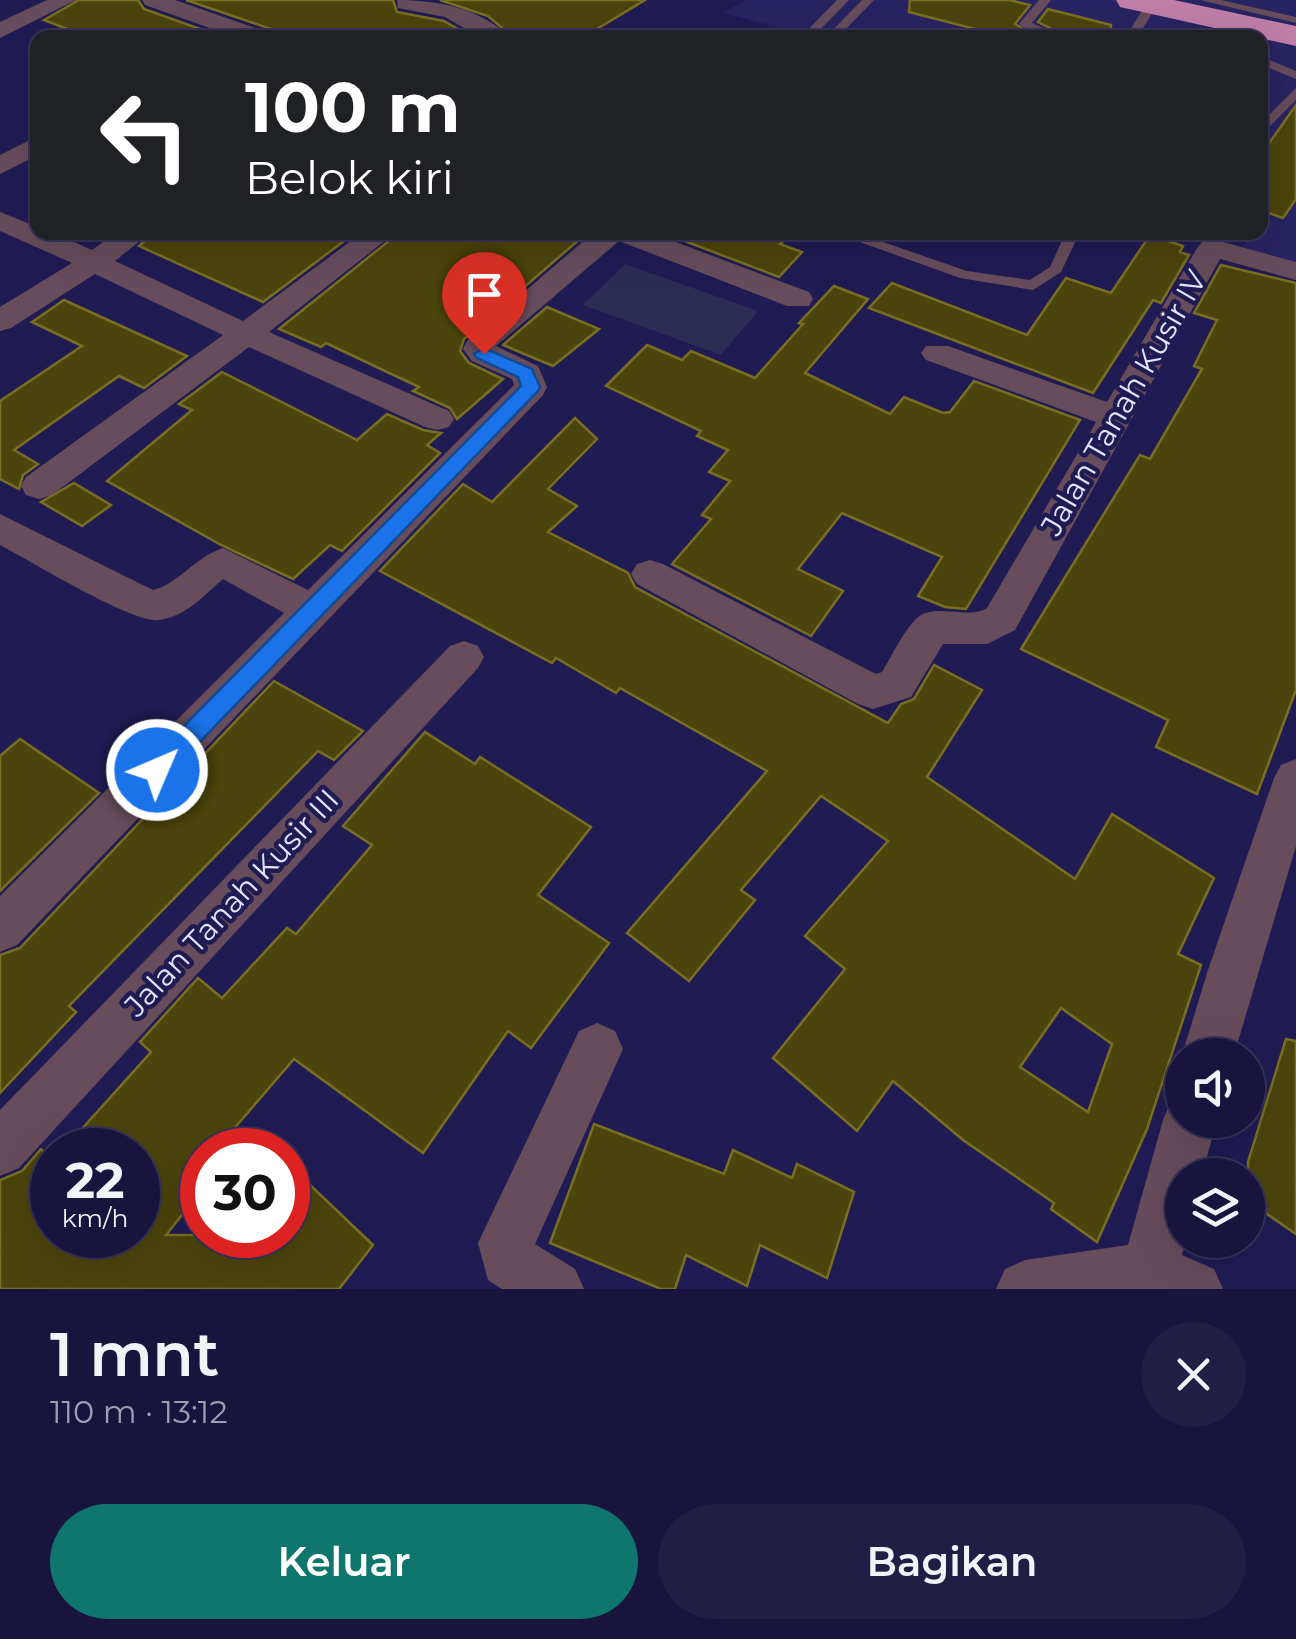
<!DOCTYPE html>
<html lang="id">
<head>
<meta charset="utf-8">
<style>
	:root { --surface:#18143e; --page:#211d45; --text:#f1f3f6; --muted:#9f9eb0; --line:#363358; --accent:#0f766e }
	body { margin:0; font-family:Montserrat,sans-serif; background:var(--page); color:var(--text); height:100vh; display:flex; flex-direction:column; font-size:38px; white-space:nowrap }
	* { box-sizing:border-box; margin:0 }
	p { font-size:32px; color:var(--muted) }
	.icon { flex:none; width:55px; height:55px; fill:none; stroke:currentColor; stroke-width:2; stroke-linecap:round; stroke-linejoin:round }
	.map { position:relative; height:1289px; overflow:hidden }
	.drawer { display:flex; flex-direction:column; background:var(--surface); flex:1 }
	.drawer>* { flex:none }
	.guide { position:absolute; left:30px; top:30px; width:1238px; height:210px; border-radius:20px; box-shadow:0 10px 40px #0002,0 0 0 2px var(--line); background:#202124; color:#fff; overflow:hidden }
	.buttons { position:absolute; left:1165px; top:1038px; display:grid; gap:20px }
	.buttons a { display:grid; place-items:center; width:100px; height:100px; border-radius:50%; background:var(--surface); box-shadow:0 10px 40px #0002,0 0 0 2px var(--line); font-size:50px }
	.speed { position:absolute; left:30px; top:1128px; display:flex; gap:20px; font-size:50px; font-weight:700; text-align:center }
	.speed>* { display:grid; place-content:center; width:130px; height:130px; border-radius:50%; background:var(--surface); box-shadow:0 10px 40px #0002,0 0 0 2px var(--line); line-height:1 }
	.speed small { font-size:25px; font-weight:400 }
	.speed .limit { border:15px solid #d22; background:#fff; color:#111 }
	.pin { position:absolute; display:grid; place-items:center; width:85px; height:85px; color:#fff; margin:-102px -42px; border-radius:50% 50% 50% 0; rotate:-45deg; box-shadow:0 0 10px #0007 }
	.pin .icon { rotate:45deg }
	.me { position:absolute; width:110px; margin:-55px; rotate:45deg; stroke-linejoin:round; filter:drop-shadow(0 0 8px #0008) }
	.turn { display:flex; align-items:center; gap:35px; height:210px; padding:0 50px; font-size:45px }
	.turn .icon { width:130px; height:130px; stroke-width:2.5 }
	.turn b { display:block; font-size:70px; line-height:85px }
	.round { display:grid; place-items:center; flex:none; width:105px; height:105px; border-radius:52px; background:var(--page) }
	.overview { display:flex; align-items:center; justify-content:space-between; height:170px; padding:0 50px }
	h1 { font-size:60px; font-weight:600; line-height:75px }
	.primary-button { display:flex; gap:20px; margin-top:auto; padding:20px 50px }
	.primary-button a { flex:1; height:115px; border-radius:60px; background:var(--accent); color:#fff; font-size:40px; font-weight:600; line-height:115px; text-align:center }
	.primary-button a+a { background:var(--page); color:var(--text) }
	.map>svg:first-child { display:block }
	.built { fill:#282362 }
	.green { fill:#2c2c55 }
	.building { fill:#4b440c; stroke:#7a6f20; stroke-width:2.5; fill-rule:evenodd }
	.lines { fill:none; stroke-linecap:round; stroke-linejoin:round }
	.lane { fill:#674c5c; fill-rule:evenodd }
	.street { fill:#674c5c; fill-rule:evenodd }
	.highway { fill:#c07ea8; fill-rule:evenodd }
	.route { fill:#1a73e8; stroke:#114b97; stroke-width:2.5 }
	.labels { text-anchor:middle; stroke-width:9; stroke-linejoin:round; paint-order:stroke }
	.street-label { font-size:30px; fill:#e3e6fb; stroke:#201b53 }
</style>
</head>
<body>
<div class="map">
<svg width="1296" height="1289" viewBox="0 0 1296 1289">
	<rect width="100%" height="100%" fill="#201b53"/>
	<g class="built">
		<path d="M745,0H1296V169L1260,160V38L813,37L724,13Z"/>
		<path d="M1296,196V270L1235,251L1260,232Z"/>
	</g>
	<path class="green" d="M625,264L758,311L721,355L583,305Z"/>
	<g class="building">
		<path d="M79,0H138L144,9L225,38H90L44,20Z"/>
		<path d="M186,0H393L397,12L444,21L473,38H276L271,29Z"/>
		<path d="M440,0H645L582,38H514L488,16Z"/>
		<path d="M910,0H1009L1030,5L1015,24L1038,38H1010L909,12Z"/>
		<path d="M1048,9L1111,25L1110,38H1070L1038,22Z"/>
		<path d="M1296,105V199L1283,218L1260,210V156Z"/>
		<path d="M155,232H356L263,302L139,246Z"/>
		<path d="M400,232H588L464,339L460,351L469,363L503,379L457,419L450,408L413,391L419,387L326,343L321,347L279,329Z"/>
		<path d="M661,232H792L780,244L802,252L779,277Z"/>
		<path d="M1150,235L1183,246L1180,252L1189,255L1161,303L1153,300L1093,393L869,308L892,283L1027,335L1066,278L1111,293Z"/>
		<path d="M1221,265L1296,283V690L1257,794L1156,747L1168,720L1021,649L1140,455L1150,459L1202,369L1194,366L1217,320L1194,313Z"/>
		<path d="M834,286L868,299L805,373L890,414L904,397L943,413L950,412L974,381L1080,420L966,609L945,607L918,596L942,557L842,513L798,569L843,591L811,636L672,564L711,519L702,515L730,481L709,472L728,450L697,436L701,431L606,386L647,345L682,360L691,351L755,378L803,324L799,323Z"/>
		<path d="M64,300L187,356L144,388L119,376L14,450L38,464L23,475L19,489L0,479V401L82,346L32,322Z"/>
		<path d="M547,307L599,329L553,366L503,345Z"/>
		<path d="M222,372L357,440L387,414L423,430L441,433L427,445L440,453L342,551L330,545L293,579L221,545L107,481L192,410L179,404Z"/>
		<path d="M575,418L597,439L548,489L577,506L548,532L628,573L635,587L888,723L901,704L914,699L934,665L982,690L927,777L1075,879L1112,814L1214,878L1178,954L1201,965L1147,1129L1097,1242L1051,1209L1054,1203L963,1140L893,1081L857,1131L773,1058L845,969L805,936L888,841L821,796L741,890L755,900L689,981L627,933L767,771L620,688L616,693L556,658L552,663L380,571L463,484L492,502ZM1061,1008L1112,1044L1088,1112L1020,1067Z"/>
		<path d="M74,483L111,505L82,526L41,502Z"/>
		<path d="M274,681L363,731L334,760L318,751L69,1006L76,1012L0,1093V955L20,948Z"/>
		<path d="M425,732L475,764L480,757L591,827L538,895L609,943L531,1048L508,1031L423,1153L294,1059L232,1131L255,1150H202V1190L166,1235H288V1164L373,1245L339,1289H0V1180L22,1171L41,1149L52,1160V1235H138V1150H63L151,1052L140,1042L198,978L222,998L287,928L296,934L372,845L343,826Z"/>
		<path d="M20,739L99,793L0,891V756Z"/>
		<path d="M1286,1039L1296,1041V1234L1248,1201V1162Z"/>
		<path d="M594,1124L724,1174L733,1150L792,1178L797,1164L854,1192L827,1278L760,1245L747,1286L686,1255L675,1289H661L550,1243Z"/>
	</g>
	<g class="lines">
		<g class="lane">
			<path d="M837,0H849L812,38H800Z"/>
			<path d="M862,0H874L837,38H825Z"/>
			<path d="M1039,0H1051L1032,23L1066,38H1049L1021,26L1019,24Z"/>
			<path d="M1200,0H1221L1296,17V23Z"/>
			<path d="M1151,2L1157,5L1137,38H1125L1147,3Z"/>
			<path d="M750,31L792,38H711Z"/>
			<path d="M1260,56L1296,71V79L1260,64Z"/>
			<path d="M1296,88V100L1260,136V124Z"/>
			<path d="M832,232H854L967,271L1030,280L1050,267L1066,232H1080L1061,272L1033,290L960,278Z"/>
		</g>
		<g class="street">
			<path d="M47,0H76L0,38V22Z"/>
			<path d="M142,0H175L270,33L273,38H238L145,5Z"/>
			<path d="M397,0C436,0 482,8 510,38H481L445,17L398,8Z"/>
			<path d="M38,136V155L0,174V155Z"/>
			<path d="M0,212L38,227V232H51L92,250L117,232H151L115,261L243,321L363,232H396L269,332L449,411L454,419L449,427L437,430L425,427L249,347L52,495L39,499L26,495L21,486L26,477L223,335L95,274L11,328L0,331V307L72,263L0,231Z"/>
			<path d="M594,232H649L809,292L813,299L809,306H787L619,241L496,346L538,366L547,387L543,395L17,945L0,952V896L284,613L223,579C203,596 187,616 159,620C133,624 29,560 0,545V514L153,590C177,585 195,557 223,548L308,590L514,385L512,379L472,361L463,349L467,341Z"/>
			<path d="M1212,239L1296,262V280L1220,259L1015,630L987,644H943L911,697L873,709L858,704L637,584L631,574L637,564L650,560L663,564L876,674L882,672C892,656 903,631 917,618C935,602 967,620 987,608L1096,422L926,360L921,353L926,346H948L1107,402L1197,248L1202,242Z"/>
			<path d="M464,641L478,646L484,657L478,668L19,1168L0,1176V1110L450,646Z"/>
			<path d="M1296,759V846L1234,1055H1182L1208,970L1274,778L1281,765Z"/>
			<path d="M597,1023L615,1031L623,1049L535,1244L575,1269L584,1289H502L488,1280L478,1243L579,1031Z"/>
			<path d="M1182,1097V1120H1217L1202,1175H1182V1240H1186L1182,1255L1214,1269L1223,1289H996L1005,1269L1025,1260L1128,1245L1163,1120L1171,1101Z"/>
		</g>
		<path class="highway" d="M1116,0H1174L1296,26V46L1120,7Z"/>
	</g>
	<path class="route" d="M484,348L532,369L540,387L538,391L166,777L157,780L148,777L145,770L148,762L521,386L518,377L477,358L474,354Z"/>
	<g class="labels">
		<g class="street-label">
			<text transform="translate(1124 403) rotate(-60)" y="10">Jalan Tanah Kusir IV</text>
			<text transform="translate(232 903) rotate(-47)" y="10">Jalan Tanah Kusir III</text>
		</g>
	</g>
</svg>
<div class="buttons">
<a><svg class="icon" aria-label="sound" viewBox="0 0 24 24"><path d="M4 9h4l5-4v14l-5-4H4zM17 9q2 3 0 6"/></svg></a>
<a><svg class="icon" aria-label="layers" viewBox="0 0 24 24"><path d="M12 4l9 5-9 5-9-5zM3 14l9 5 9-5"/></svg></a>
</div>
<div class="speed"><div>22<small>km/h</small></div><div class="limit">30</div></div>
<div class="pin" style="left:484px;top:354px;background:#d93025"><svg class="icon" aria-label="arrive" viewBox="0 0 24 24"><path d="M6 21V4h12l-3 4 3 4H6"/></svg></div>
<svg class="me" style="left:157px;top:770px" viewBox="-20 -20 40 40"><circle r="17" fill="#1a73e8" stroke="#fff" stroke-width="3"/><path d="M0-11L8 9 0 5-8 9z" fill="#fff"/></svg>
<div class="guide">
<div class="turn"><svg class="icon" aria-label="left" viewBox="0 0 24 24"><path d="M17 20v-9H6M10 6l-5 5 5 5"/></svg><div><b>100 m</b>Belok kiri</div></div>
</div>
</div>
<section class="drawer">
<div class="overview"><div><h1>1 mnt</h1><p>110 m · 13:12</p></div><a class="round"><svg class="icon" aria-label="close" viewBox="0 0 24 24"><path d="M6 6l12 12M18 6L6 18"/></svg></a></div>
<div class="primary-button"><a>Keluar</a><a>Bagikan</a></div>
</section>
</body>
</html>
